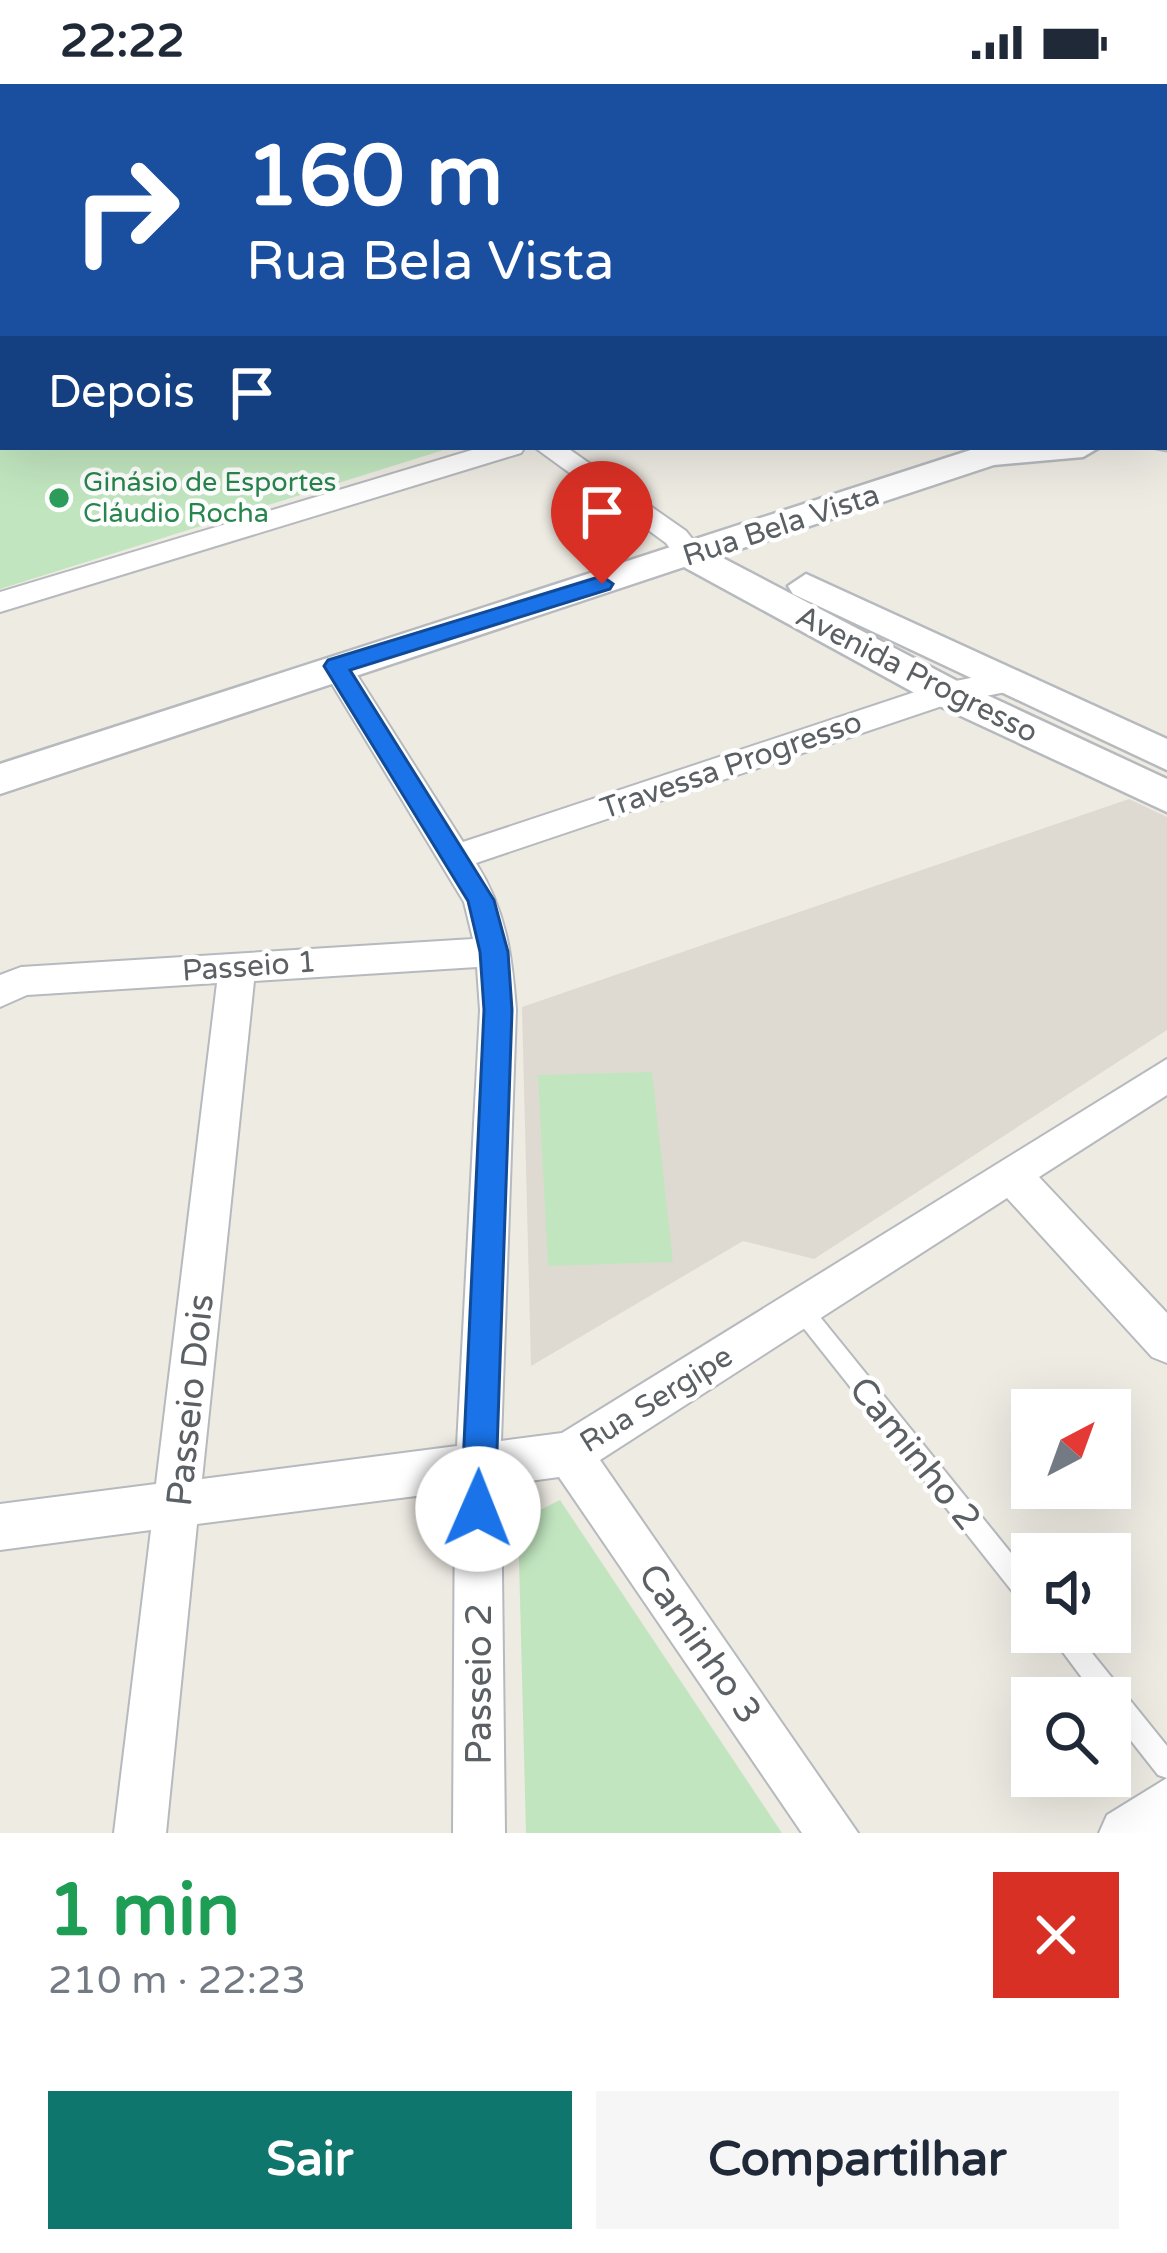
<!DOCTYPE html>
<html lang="pt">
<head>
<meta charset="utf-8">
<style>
	:root { --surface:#fff; --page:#f6f6f7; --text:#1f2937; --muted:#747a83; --accent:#0f766e }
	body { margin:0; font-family:"Varela Round",sans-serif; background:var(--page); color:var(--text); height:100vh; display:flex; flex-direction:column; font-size:45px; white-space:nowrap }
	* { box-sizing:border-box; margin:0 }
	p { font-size:39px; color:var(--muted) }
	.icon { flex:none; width:66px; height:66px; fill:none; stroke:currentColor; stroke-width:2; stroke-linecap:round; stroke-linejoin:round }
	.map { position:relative; height:1749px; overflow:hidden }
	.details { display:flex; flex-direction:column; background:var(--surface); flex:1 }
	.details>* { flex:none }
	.banner { position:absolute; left:0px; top:0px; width:1167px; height:366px; box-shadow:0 12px 48px #0002; background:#1a4fa0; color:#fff; overflow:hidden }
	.needle { width:78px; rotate:41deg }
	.fabs { position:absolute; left:1011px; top:1305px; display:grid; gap:24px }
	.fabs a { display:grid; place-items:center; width:120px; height:120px; border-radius:0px; background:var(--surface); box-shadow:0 12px 48px #0002; font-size:60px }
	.pin { position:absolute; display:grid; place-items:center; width:102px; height:102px; color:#fff; margin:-123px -51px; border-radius:50% 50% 50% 0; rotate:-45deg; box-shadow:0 0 12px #0007 }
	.pin .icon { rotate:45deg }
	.me { position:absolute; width:132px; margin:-66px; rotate:1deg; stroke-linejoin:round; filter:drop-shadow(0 0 9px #0008) }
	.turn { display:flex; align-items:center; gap:42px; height:252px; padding:0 48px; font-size:54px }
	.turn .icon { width:156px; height:156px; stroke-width:2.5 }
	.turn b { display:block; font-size:84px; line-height:102px }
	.then { display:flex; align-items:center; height:114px; padding:0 48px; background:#0003; gap:24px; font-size:45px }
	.round { display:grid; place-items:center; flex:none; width:126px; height:126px; border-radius:0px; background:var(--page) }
	.headline { display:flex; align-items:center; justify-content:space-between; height:204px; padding:0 48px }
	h1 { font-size:72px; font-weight:700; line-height:90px; color:#1e9e55 }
	.primary-button { display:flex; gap:24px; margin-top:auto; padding:24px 48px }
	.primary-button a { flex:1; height:138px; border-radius:0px; background:var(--accent); color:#fff; font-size:48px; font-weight:700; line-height:138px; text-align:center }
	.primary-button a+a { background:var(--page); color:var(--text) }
	.status { display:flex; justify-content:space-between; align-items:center; height:84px; padding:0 60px; background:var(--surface); direction:ltr }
	.status svg { height:33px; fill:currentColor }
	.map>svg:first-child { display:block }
	.education { fill:#dedad1 }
	.green { fill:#c1e6bf }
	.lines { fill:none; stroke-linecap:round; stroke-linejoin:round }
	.service-casing { stroke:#b6b9bd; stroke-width:4 }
	.minor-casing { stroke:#b6b9bd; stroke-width:4 }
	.tertiary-casing { stroke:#b6b9bd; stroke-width:5 }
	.primary-casing { stroke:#f2bf58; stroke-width:5 }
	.service { fill:#fff; fill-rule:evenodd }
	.minor { fill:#fff; fill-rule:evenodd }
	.tertiary { fill:#fff; fill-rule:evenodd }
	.primary { fill:#ffeca7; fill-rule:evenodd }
	.route { fill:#1a73e8; stroke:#114b97; stroke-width:3 }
	.leisure-dot { fill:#2e9e5b; stroke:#fff; stroke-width:4.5 }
	.labels { text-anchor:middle; stroke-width:9; stroke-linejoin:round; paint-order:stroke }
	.far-leisure-label { font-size:27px; fill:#27864d; stroke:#fff; text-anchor:start }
	.street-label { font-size:30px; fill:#5b6064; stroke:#fff }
	.near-street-label { font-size:36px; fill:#5b6064; stroke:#fff }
</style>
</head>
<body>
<div class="status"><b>22:22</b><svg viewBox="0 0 49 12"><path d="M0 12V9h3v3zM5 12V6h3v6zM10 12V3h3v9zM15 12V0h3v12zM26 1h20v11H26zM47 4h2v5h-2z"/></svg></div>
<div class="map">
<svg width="1167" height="1749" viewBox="0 0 1167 1749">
	<rect width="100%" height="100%" fill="#eeebe3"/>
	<path class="education" d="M1129,715L1167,733V946L814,1175L743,1157L531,1282L522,923Z"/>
	<g class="green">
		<path d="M0,327L3,363H453L0,505Z"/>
		<path d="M652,988L673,1178L548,1182L538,991Z"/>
		<path d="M560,1416L782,1749H526L518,1437Z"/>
	</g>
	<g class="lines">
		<defs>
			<g id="service">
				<path d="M801,1215L808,1218L1032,1495V1526L1024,1522L794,1232L790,1225L794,1218Z"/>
				<path d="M1048,1548H1075L1167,1662V1694L1158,1691L1110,1630V1614H1097Z"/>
			</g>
			<g id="minor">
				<rect x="0" y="196" width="3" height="14"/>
				<rect x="0" y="305" width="3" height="16"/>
				<path d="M482,363H525L521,369L0,528V508Z"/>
				<path d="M534,363H566L686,447L706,472L701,479H681L666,459Z"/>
				<path d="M336,572L347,575L463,758L936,601L1010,586L1026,597L1021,605L951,619L476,779C506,826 512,871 516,926L501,1357L562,1349L1167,975V1011L1039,1093L1167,1229V1279L1152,1273L1007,1114L600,1376L858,1749H802L559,1393L501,1401L505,1749H453L455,1407L197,1440L166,1749H114L151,1446L0,1466V1420L156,1400L217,899L27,911L0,923V891L21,883L473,855L464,818L321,582ZM477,883L480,926L457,1362L202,1395L254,897Z"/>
				<path d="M1167,1694V1749H1099L1107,1731Z"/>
			</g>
			<g id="tertiary">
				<path d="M928,0H956L958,3H930Z"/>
				<path d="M1164,135L1167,136V155L1164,154Z"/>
				<path d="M1167,302V322L1164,323V303Z"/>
				<path d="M1164,346L1167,366L1152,363H1164Z"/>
				<path d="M980,363H1100L1083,373L994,381L719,472L961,599L1167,695V728L933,619L684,483L0,710V680Z"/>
				<path d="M806,490L1167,655V686L793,510L788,502Z"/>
			</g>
			<g id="primary">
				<path d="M1036,0H1078L1033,3Z"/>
				<rect x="0" y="143" width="3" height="22"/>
			</g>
		</defs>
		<use href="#service" class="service-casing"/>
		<use href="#minor" class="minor-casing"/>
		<use href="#tertiary" class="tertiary-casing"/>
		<use href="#primary" class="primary-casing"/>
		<use href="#service" class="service"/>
		<use href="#minor" class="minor"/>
		<use href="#tertiary" class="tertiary"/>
		<use href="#primary" class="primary"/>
	</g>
	<path class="route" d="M602,492L613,500L610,505L350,586L494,816L508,868L512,926L495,1425L490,1437L478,1442L466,1437L461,1425L484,926L480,868L468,817L324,582L328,576Z"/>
	<circle class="leisure-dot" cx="59" cy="414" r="12"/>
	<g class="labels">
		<g class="far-leisure-label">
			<text x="83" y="407">Ginásio de Esportes<tspan x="83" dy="31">Cláudio Rocha</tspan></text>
		</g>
		<g class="street-label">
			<text transform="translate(781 441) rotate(-18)" y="10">Rua Bela Vista</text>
			<text transform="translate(917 590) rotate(27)" y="10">Avenida Progresso</text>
			<text transform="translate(731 681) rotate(-19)" y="10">Travessa Progresso</text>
			<text transform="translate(249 882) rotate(-4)" y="10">Passeio 1</text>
			<text transform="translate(656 1315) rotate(-32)" y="10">Rua Sergipe</text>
		</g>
		<g class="near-street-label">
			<text transform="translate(189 1316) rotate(-84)" y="13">Passeio Dois</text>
			<text transform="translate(916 1369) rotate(51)" y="13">Caminho 2</text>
			<text transform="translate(701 1559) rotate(55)" y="13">Caminho 3</text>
			<text transform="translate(478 1600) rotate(-90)" y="13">Passeio 2</text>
		</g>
	</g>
</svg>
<div class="fabs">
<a><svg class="needle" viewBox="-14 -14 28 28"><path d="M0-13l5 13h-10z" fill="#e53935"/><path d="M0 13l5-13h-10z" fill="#747a83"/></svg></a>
<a><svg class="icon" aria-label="sound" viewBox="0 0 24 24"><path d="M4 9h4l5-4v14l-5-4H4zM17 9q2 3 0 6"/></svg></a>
<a><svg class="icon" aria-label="search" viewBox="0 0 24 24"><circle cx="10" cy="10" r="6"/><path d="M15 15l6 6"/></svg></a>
</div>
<div class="pin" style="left:602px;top:500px;background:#d93025"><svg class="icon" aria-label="arrive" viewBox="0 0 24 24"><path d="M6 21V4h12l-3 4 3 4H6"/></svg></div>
<svg class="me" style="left:478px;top:1425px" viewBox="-20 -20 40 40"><circle r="19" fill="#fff"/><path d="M0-13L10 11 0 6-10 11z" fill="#1a73e8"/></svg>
<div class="banner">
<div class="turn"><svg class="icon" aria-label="right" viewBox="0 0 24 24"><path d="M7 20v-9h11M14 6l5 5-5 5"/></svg><div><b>160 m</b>Rua Bela Vista</div></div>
<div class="then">Depois<svg class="icon" aria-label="arrive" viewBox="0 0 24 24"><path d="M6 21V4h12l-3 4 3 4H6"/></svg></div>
</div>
</div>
<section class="details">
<div class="headline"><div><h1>1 min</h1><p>210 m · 22:23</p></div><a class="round" style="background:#d93025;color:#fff"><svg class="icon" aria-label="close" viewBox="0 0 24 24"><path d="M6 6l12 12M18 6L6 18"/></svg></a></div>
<div class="primary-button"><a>Sair</a><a>Compartilhar</a></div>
</section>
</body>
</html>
